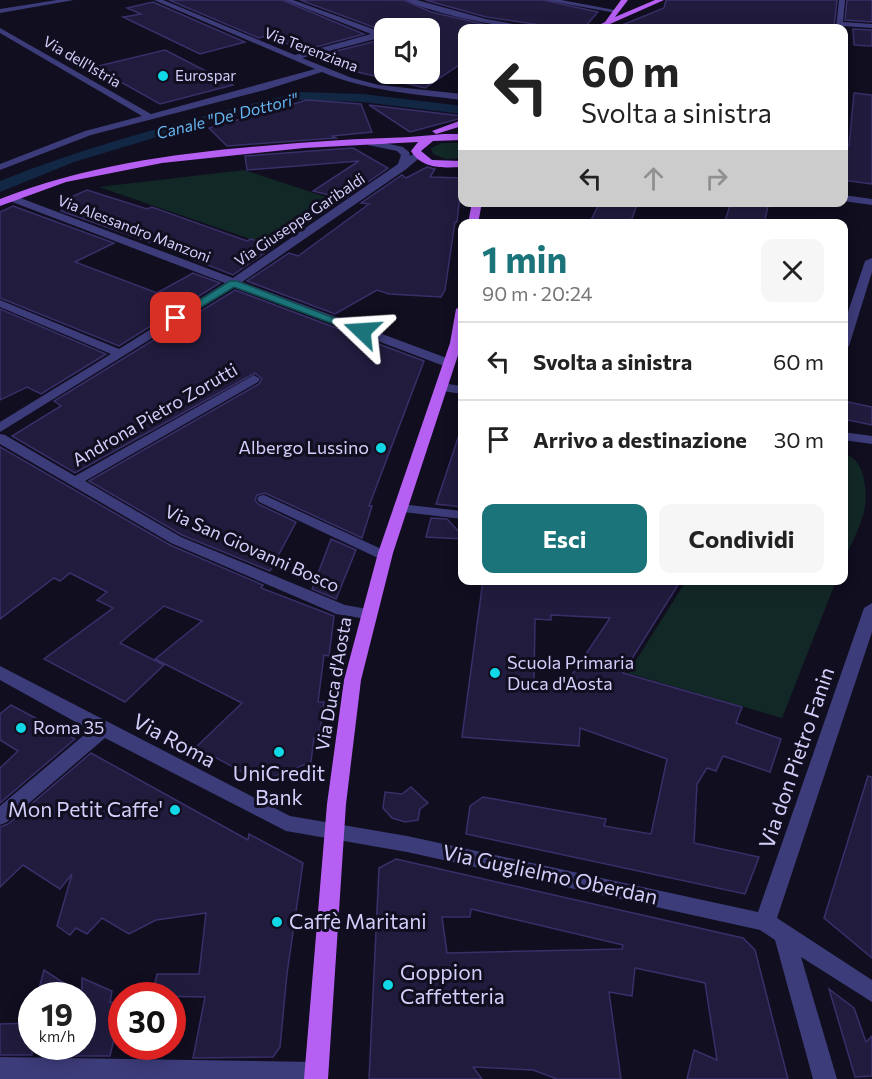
<!DOCTYPE html>
<html lang="it">
<head>
<meta charset="utf-8">
<style>
	:root { --surface:#fff; --page:#f6f6f6; --text:#222; --muted:#767676; --line:#e0e0e0; --accent:#1a747a }
	body { margin:0; font-family:Commissioner,sans-serif; background:var(--page); color:var(--text); height:100vh; display:flex; flex-direction:column; font-size:22px; white-space:nowrap }
	* { box-sizing:border-box; margin:0 }
	p { font-size:20px; color:var(--muted) }
	.icon { flex:none; width:33px; height:33px; fill:none; stroke:currentColor; stroke-width:2; stroke-linecap:round; stroke-linejoin:round }
	.map { position:relative; flex:1; overflow:hidden }
	.details { position:absolute; left:458px; top:219px; width:390px; height:366px; display:flex; flex-direction:column; background:var(--surface); border-radius:12px; box-shadow:0 3px 15px #0003 }
	.details>* { flex:none }
	.banner { position:absolute; left:458px; top:24px; width:390px; height:183px; border-radius:12px; box-shadow:0 3px 15px #0003; background:#fff; color:var(--text); overflow:hidden }
	.buttons { position:absolute; left:374px; top:18px; display:grid; gap:12px }
	.buttons a { display:grid; place-items:center; width:66px; height:66px; border-radius:12px; background:var(--surface); box-shadow:0 3px 15px #0003; font-size:30px }
	.speed { position:absolute; left:18px; top:982px; display:flex; gap:12px; font-size:30px; font-weight:700; text-align:center }
	.speed>* { display:grid; place-content:center; width:78px; height:78px; border-radius:50%; background:var(--surface); box-shadow:0 3px 15px #0003; line-height:1 }
	.speed small { font-size:15px; font-weight:400 }
	.speed .limit { border:9px solid #d22; background:#fff; color:#111 }
	.pin { position:absolute; display:grid; place-items:center; width:51px; height:51px; color:#fff; margin:-26px; border-radius:12px; box-shadow:0 3px 9px #0006 }
	.me { position:absolute; width:66px; margin:-33px; rotate:290deg; stroke-linejoin:round; filter:drop-shadow(0 0 4px #0008) }
	.turn { display:flex; align-items:center; gap:21px; height:126px; padding:0 24px; font-size:27px }
	.turn .icon { width:78px; height:78px; stroke-width:2.5 }
	.turn b { display:block; font-size:42px; line-height:51px }
	.lanes { display:flex; align-items:center; height:57px; padding:0 24px; background:#0003; justify-content:center; gap:30px; direction:ltr }
	.lanes .off { opacity:.35 }
	.round { display:grid; place-items:center; flex:none; width:63px; height:63px; border-radius:12px; background:var(--page) }
	.head { display:flex; align-items:center; justify-content:space-between; height:102px; padding:0 24px }
	h1 { font-size:36px; font-weight:700; line-height:45px; color:var(--accent) }
	.primary-button { display:flex; gap:12px; margin-top:auto; padding:12px 24px }
	.primary-button a { flex:1; height:69px; border-radius:12px; background:var(--accent); color:#fff; font-size:24px; font-weight:700; line-height:69px; text-align:center }
	.primary-button a+a { background:var(--page); color:var(--text) }
	ul { padding:0; list-style:none }
	li { display:flex; align-items:center; gap:18px; height:78px; padding:0 24px; border-top:2px solid var(--line) }
	li div { flex:1 }
	li b { display:block; font-size:22px }
	li em { font-style:normal }
	.map>svg:first-child { display:block }
	.green { fill:#122827 }
	.lines { fill:none; stroke-linecap:round; stroke-linejoin:round }
	.canal { fill:#122744; fill-rule:evenodd }
	.building { fill:#211c3e; stroke:#392f69; stroke-width:1.5; fill-rule:evenodd }
	.minor { fill:#3d3c7a; fill-rule:evenodd }
	.major { fill:#b65ff3; fill-rule:evenodd }
	.route { fill:#1a747a; stroke:#114b4f; stroke-width:1.5 }
	.poi-dot { fill:#11d8e6; stroke:#100e1f; stroke-width:2 }
	.labels { text-anchor:middle; stroke-width:6; stroke-linejoin:round; paint-order:stroke }
	.far-street-label { font-size:15px; fill:#d3cffb; stroke:#100e1f }
	.far-poi-label { font-size:15px; fill:#d3cffb; stroke:#100e1f; text-anchor:start }
	.far-water-label { font-size:16px; font-style:italic; fill:#65b7f4; stroke:#100e1f }
	.street-label { font-size:18px; fill:#d3cffb; stroke:#100e1f }
	.poi-label { font-size:18px; fill:#d3cffb; stroke:#100e1f; text-anchor:start }
	.near-street-label { font-size:21px; fill:#d3cffb; stroke:#100e1f }
	.near-poi-label { font-size:21px; fill:#d3cffb; stroke:#100e1f; text-anchor:start }
</style>
</head>
<body>
<div class="map">
<svg width="872" height="1079" viewBox="0 0 872 1079">
	<rect width="100%" height="100%" fill="#100e1f"/>
	<g class="green">
		<path d="M442,143H462V158L446,159L433,154L431,148Z"/>
		<path d="M244,170L332,199L265,244L99,187Z"/>
		<path d="M843,454C864,457 867,487 865,505C864,521 849,548 843,563Z"/>
		<path d="M686,581H836L782,718L628,673Z"/>
	</g>
	<g class="lines">
		<path class="canal" d="M300,92L363,94L462,106V114L363,102L300,100L177,131L74,162L0,192V181C98,142 198,117 300,92Z"/>
	</g>
	<g class="building">
		<path d="M169,0H282L364,34L305,50L265,36L259,38Z"/>
		<path d="M300,0H404L431,12L496,27L462,28V63L425,88L353,71L320,58L325,57L321,55L384,39V74H429V28L384,31Z"/>
		<path d="M425,0H543L598,12L584,28H562L486,17Z"/>
		<path d="M666,0H837L834,28H615L664,8Z"/>
		<path d="M847,0H872V22L845,20Z"/>
		<path d="M153,2L245,42L200,54L123,17L141,14L127,8Z"/>
		<path d="M853,29L872,30V46L854,45Z"/>
		<path d="M165,50L233,85L160,104L94,67Z"/>
		<path d="M854,93L872,95V184L843,180V145L849,146Z"/>
		<path d="M307,100L361,104L372,132L332,136L336,138L227,146L209,128Z"/>
		<path d="M369,105L462,116V118L410,132Z"/>
		<path d="M353,148L388,168L344,199L313,191L359,161L247,170L245,156Z"/>
		<path d="M427,167L435,169L430,177L462,178L457,222H455L445,290L441,297L389,294L377,290L335,314L247,281L289,253L298,256L369,204L361,203L402,175L406,178Z"/>
		<path d="M87,190L147,209L152,207L247,241L251,239L273,247L233,275L192,259L194,258L61,211L64,200Z"/>
		<path d="M600,202H638L630,224L591,220Z"/>
		<path d="M731,202H769L764,224H724Z"/>
		<path d="M13,206L114,243L75,262L157,293L193,273L220,283L119,346L0,298V212Z"/>
		<path d="M235,290L424,361L369,506H372L362,538L265,493L257,495L255,500L258,504L296,522L270,571L182,535L89,481L259,384L262,379L255,373L75,473L12,436L61,406L54,401Z"/>
		<path d="M0,309L106,354L41,394L27,387L0,400Z"/>
		<path d="M848,402L872,407V425L843,419Z"/>
		<path d="M459,435L462,436V507L436,504Z"/>
		<path d="M0,447L170,545L263,585L261,588L334,616L329,656L324,655L318,702H324L319,739L314,738L311,762L261,782L196,747L242,703L155,659L202,621L164,606L120,643L164,665L125,702L44,659L113,608L97,600L107,592L70,573L60,581L54,578L0,619Z"/>
		<path d="M431,518L447,519L462,535V539L426,537Z"/>
		<path d="M331,539L356,550L336,599L312,589Z"/>
		<path d="M483,580H681L623,673L742,707L736,723L781,739L770,772L723,756L716,771L707,768L697,784L694,843L759,857L745,894L466,834L470,806L483,797L606,819L604,826L651,834L667,759L580,728L579,746L462,737ZM551,615L610,618L564,687L534,685L535,619L551,620Z"/>
		<path d="M11,705L75,739L0,803V768L18,751L0,740V714Z"/>
		<path d="M91,753L248,840L249,834L303,863L287,974L280,1047L273,1057L193,1058L205,997L152,996L157,974H199L206,913L156,920L129,934L102,918L87,934L76,928L70,935L57,926L72,874L60,889L23,865L0,887V827L8,824Z"/>
		<path d="M868,776L872,777V958L824,918Z"/>
		<path d="M411,787L428,803L420,809L418,820L405,822L392,818L383,808L385,792L402,794Z"/>
		<path d="M396,859L743,938L755,950L788,1079H687L694,1050L717,1060L705,983L635,968L632,996L609,992L621,1079H557L533,1070L473,1067L482,1079H369L379,868ZM471,909L623,945L622,949L447,953L442,917H470Z"/>
		<path d="M44,970L82,995V978L112,991L110,1002L122,1003L110,1056H48L50,1047H82V996H37Z"/>
		<path d="M829,989L854,1008L866,1042L872,1036V1076L855,1077Z"/>
		<path d="M32,1023V1055H0V1024Z"/>
	</g>
	<g class="lines">
		<g class="minor">
			<path d="M57,0H74L0,13V9Z"/>
			<path d="M154,0H163L295,55L371,34L284,0H293L384,33L383,37L302,58L352,78L379,85L462,94V100C414,94 367,91 322,72L265,90L91,135L0,170V164L85,131L142,116L0,33V28L151,114L315,69Z"/>
			<path d="M406,0H417L486,19L537,28C512,31 426,12 406,0Z"/>
			<path d="M545,0H561L620,11L616,13Z"/>
			<path d="M839,0H845L843,22L872,24V28L843,26L842,28H836Z"/>
			<path d="M371,140L403,147L409,152L410,156L418,152L423,155L405,170L242,282L452,360V366H444L235,287L0,432V422L111,354L0,307V300L119,349L225,283L7,200V196H15L233,278L398,164L401,155L397,151L368,145V141Z"/>
			<path d="M843,195L872,199V205L843,201Z"/>
			<path d="M872,258V272L849,346L843,350V327L865,261Z"/>
			<path d="M254,375L260,379L258,382L85,481L181,537L345,605L373,610L375,614L373,618L367,619L336,614L171,543L0,444V434L5,435L75,476Z"/>
			<path d="M441,383L462,386V394L436,390L435,387Z"/>
			<path d="M843,432L872,436V444L843,440Z"/>
			<path d="M264,495L388,552L391,555L383,560L378,558L259,502L257,499L259,496Z"/>
			<path d="M400,504L462,511V519L395,511L393,508L395,505Z"/>
			<path d="M872,603V632L777,918L872,980V1002L801,957L837,1079H813L775,940L760,930L407,852L286,831L105,738L7,822L0,825V806L90,730L0,680V666L290,816L407,836L758,912L864,608Z"/>
			<path d="M0,1057L316,1062L324,1065L327,1073L325,1079H0Z"/>
		</g>
		<g class="major">
			<path d="M621,0H628L615,17L655,0H664L601,28H593L605,22Z"/>
			<path d="M462,120V126L436,134L432,131Z"/>
			<path d="M443,134H462V140L433,141L421,151L432,160L462,161V167C443,168 422,169 411,151L418,142L304,148L162,163L66,182L0,206V199C109,156 226,148 342,140C376,138 410,138 443,134Z"/>
			<path d="M472,202H482L478,224H468Z"/>
			<path d="M462,306V343L393,553L361,680L346,804L328,1079H304L327,804L344,680L378,553L450,343L456,309Z"/>
		</g>
	</g>
	<path class="route" d="M230,281H237L368,331L358,333L234,287L180,320L171,318Z"/>
	<g class="poi-dot">
		<circle cx="163" cy="76" r="6"/>
		<circle cx="381" cy="448" r="6"/>
		<circle cx="495" cy="673" r="6"/>
		<circle cx="21" cy="728" r="6"/>
		<circle cx="279" cy="752" r="6"/>
		<circle cx="175" cy="810" r="6"/>
		<circle cx="277" cy="922" r="6"/>
		<circle cx="388" cy="985" r="6"/>
	</g>
	<g class="labels">
		<g class="far-street-label">
			<text transform="translate(311 50) rotate(21)" y="5">Via Terenziana</text>
			<text transform="translate(82 62) rotate(30)" y="5">Via dell'Istria</text>
			<text transform="translate(300 220) rotate(-34)" y="5">Via Giuseppe Garibaldi</text>
			<text transform="translate(134 229) rotate(21)" y="5">Via Alessandro Manzoni</text>
		</g>
		<g class="far-poi-label">
			<text x="175" y="81">Eurospar</text>
		</g>
		<g class="far-water-label">
			<text transform="translate(227 116) rotate(-14)" y="6">Canale "De' Dottori"</text>
		</g>
		<g class="street-label">
			<text transform="translate(155 415) rotate(-30)" y="6">Androna Pietro Zorutti</text>
			<text transform="translate(252 549) rotate(24)" y="6">Via San Giovanni Bosco</text>
			<text transform="translate(334 684) rotate(-80)" y="6">Via Duca d'Aosta</text>
		</g>
		<g class="poi-label">
			<text x="369" y="454" text-anchor="end">Albergo Lussino</text>
			<text x="507" y="669">Scuola Primaria<tspan x="507" dy="21">Duca d'Aosta</tspan></text>
			<text x="33" y="734">Roma 35</text>
		</g>
		<g class="near-street-label">
			<text transform="translate(174 741) rotate(28)" y="7">Via Roma</text>
			<text transform="translate(797 758) rotate(-71)" y="7">Via don Pietro Fanin</text>
			<text transform="translate(550 875) rotate(12)" y="7">Via Guglielmo Oberdan</text>
		</g>
		<g class="near-poi-label">
			<text x="279" y="781" text-anchor="middle">UniCredit<tspan x="279" dy="24">Bank</tspan></text>
			<text x="163" y="817" text-anchor="end">Mon Petit Caffe'</text>
			<text x="289" y="929">Caffè Maritani</text>
			<text x="400" y="980">Goppion<tspan x="400" dy="24">Caffetteria</tspan></text>
		</g>
	</g>
</svg>
<div class="buttons">
<a><svg class="icon" aria-label="sound" viewBox="0 0 24 24"><path d="M4 9h4l5-4v14l-5-4H4zM17 9q2 3 0 6"/></svg></a>
</div>
<div class="speed"><div>19<small>km/h</small></div><div class="limit">30</div></div>
<div class="pin" style="left:176px;top:318px;background:#d93025"><svg class="icon" aria-label="arrive" viewBox="0 0 24 24"><path d="M6 21V4h12l-3 4 3 4H6"/></svg></div>
<svg class="me" style="left:362px;top:331px" viewBox="-20 -20 40 40"><path d="M0-17L14 15 0 8-14 15z" fill="#1a747a" stroke="#fff" stroke-width="4"/></svg>
<div class="banner">
<div class="turn"><svg class="icon" aria-label="left" viewBox="0 0 24 24"><path d="M17 20v-9H6M10 6l-5 5 5 5"/></svg><div><b>60 m</b>Svolta a sinistra</div></div>
<div class="lanes"><svg class="icon" aria-label="left" viewBox="0 0 24 24"><path d="M17 20v-9H6M10 6l-5 5 5 5"/></svg><svg class="icon off" aria-label="ahead" viewBox="0 0 24 24"><path d="M12 20V5M6 11l6-6 6 6"/></svg><svg class="icon off" aria-label="right" viewBox="0 0 24 24"><path d="M7 20v-9h11M14 6l5 5-5 5"/></svg></div>
</div>
<section class="details">
<div class="head"><div><h1>1 min</h1><p>90 m · 20:24</p></div><a class="round"><svg class="icon" aria-label="close" viewBox="0 0 24 24"><path d="M6 6l12 12M18 6L6 18"/></svg></a></div>
<ul>
<li><svg class="icon" aria-label="left" viewBox="0 0 24 24"><path d="M17 20v-9H6M10 6l-5 5 5 5"/></svg><div><b>Svolta a sinistra</b></div><em>60 m</em></li>
<li><svg class="icon" aria-label="arrive" viewBox="0 0 24 24"><path d="M6 21V4h12l-3 4 3 4H6"/></svg><div><b>Arrivo a destinazione</b></div><em>30 m</em></li>
</ul>
<div class="primary-button"><a>Esci</a><a>Condividi</a></div>
</section>
</div>
</body>
</html>
